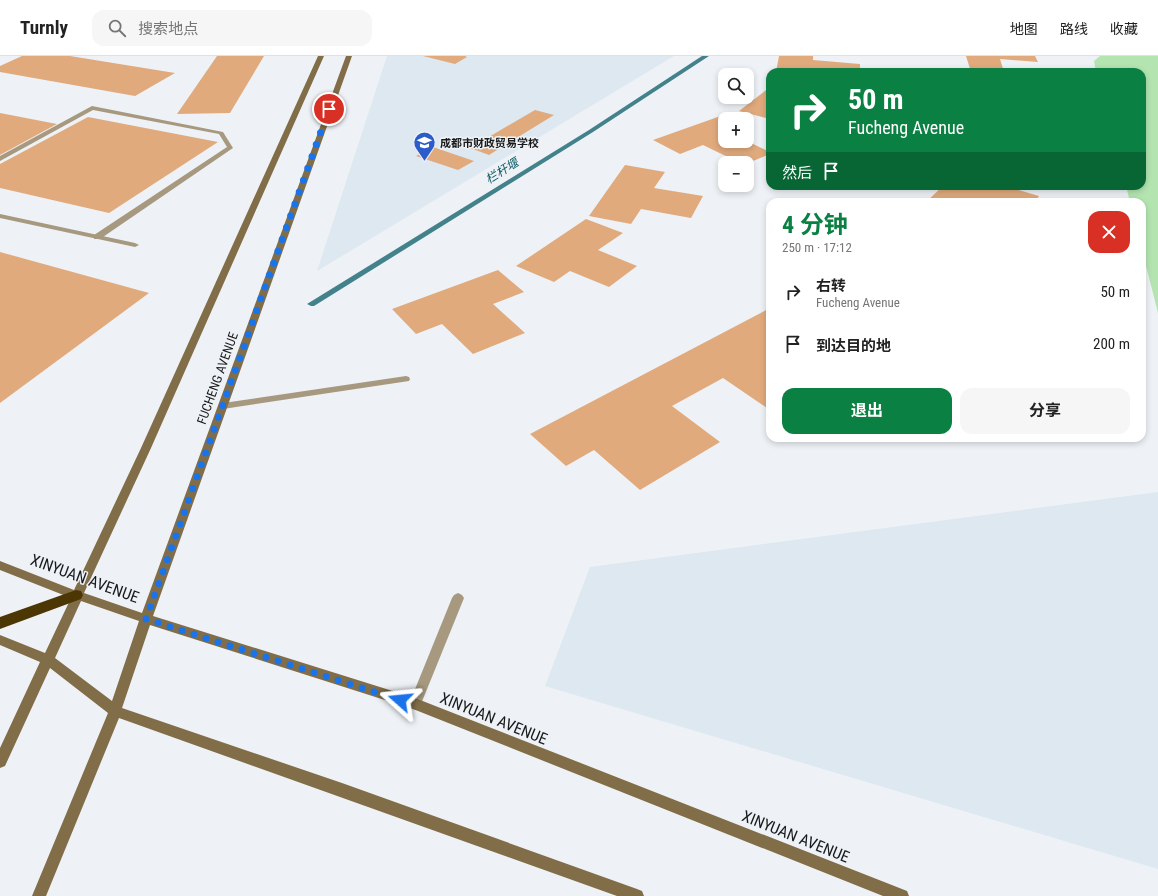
<!DOCTYPE html>
<html lang="zh">
<head>
<meta charset="utf-8">
<style>
	:root { --surface:#fff; --page:#f6f6f6; --text:#222; --muted:#767676; --line:#e0e0e0; --accent:#0b8043 }
	body { margin:0; font-family:"Roboto Condensed","Noto Sans SC",sans-serif; background:var(--page); color:var(--text); height:100vh; display:flex; flex-direction:column; font-size:15px; white-space:nowrap }
	* { box-sizing:border-box; margin:0 }
	p { font-size:13px; color:var(--muted) }
	.icon { flex:none; width:22px; height:22px; fill:none; stroke:currentColor; stroke-width:2; stroke-linecap:round; stroke-linejoin:round }
	.map { position:relative; flex:1; overflow:hidden }
	.sheet { position:absolute; left:766px; top:142px; width:380px; height:244px; display:flex; flex-direction:column; background:var(--surface); border-radius:12px; box-shadow:0 2px 6px #0003 }
	.sheet>* { flex:none }
	.hud { position:absolute; left:766px; top:12px; width:380px; height:122px; border-radius:12px; box-shadow:0 2px 6px #0003; background:#0b8043; color:#fff; overflow:hidden }
	.fabs { position:absolute; left:718px; top:12px; display:grid; gap:8px }
	.fabs a { display:grid; place-items:center; width:36px; height:36px; border-radius:8px; background:var(--surface); box-shadow:0 2px 6px #0003; font-size:20px }
	.pin { position:absolute; display:grid; place-items:center; width:34px; height:34px; color:#fff; margin:-17px; border:2px solid #fff; border-radius:50%; box-shadow:0 1px 4px #0007 }
	.me { position:absolute; width:44px; margin:-22px; rotate:288deg; stroke-linejoin:round; filter:drop-shadow(0 0 3px #0008) }
	.turn { display:flex; align-items:center; gap:14px; height:84px; padding:0 16px; font-size:18px }
	.turn .icon { width:52px; height:52px; stroke-width:2.5 }
	.turn b { display:block; font-size:28px; line-height:34px }
	.then { display:flex; align-items:center; height:38px; padding:0 16px; background:#0003; gap:8px; font-size:15px }
	.round { display:grid; place-items:center; flex:none; width:42px; height:42px; border-radius:12px; background:var(--page) }
	.headline { display:flex; align-items:center; justify-content:space-between; height:68px; padding:0 16px }
	h1 { font-size:24px; font-weight:700; line-height:30px; color:var(--accent) }
	.cta { display:flex; gap:8px; margin-top:auto; padding:8px 16px }
	.cta a { flex:1; height:46px; border-radius:12px; background:var(--accent); color:#fff; font-size:16px; font-weight:700; line-height:46px; text-align:center }
	.cta a+a { background:var(--page); color:var(--text) }
	ul { padding:0; list-style:none }
	li { display:flex; align-items:center; gap:12px; height:52px; padding:0 16px }
	li div { flex:1 }
	li b { display:block; font-size:15px }
	li em { font-style:normal }
	header { display:flex; align-items:center; gap:24px; box-sizing:border-box; height:56px; padding:0 20px; background:var(--surface); border-bottom:1px solid var(--line) }
	header strong { font-size:19px }
	nav { display:flex; gap:22px; margin-inline-start:auto; font-size:14px }
	.search { width:280px; height:36px; background:var(--page); display:flex; align-items:center; gap:10px; box-sizing:border-box; padding:0 14px; border-radius:12px; color:var(--muted); font-size:15px }
	.map>svg:first-child { display:block }
	.built { fill:#dde8f1 }
	.green { fill:#b4e5b1 }
	.lines { fill:none; stroke-linecap:round; stroke-linejoin:round }
	.stream { fill:#43828a; fill-rule:evenodd }
	.building { fill:#e0aa7d }
	.lane { fill:#a6997f; fill-rule:evenodd }
	.street { fill:#a6997f; fill-rule:evenodd }
	.secondary { fill:#816e48; fill-rule:evenodd }
	.highway { fill:#4c3704; fill-rule:evenodd }
	.route { stroke:#1a73e8; stroke-width:7; stroke-dasharray:0 12.6 }
	.labels { text-anchor:middle; stroke-width:3; stroke-linejoin:round; paint-order:stroke }
	.far-poi-label { font-size:11px; font-weight:bold; fill:#181a1b; stroke:#eef2f6; text-anchor:start }
	.far-water-label { font-size:12px; font-style:italic; fill:#0a5a62; stroke:#eef2f6 }
	.street-label { font-size:13px; fill:#181a1b; stroke:#eef2f6 }
	.near-street-label { font-size:16px; fill:#181a1b; stroke:#eef2f6 }
</style>
</head>
<body>
<header>
<strong>Turnly</strong>
<div class="search"><svg class="icon" aria-label="search" viewBox="0 0 24 24"><circle cx="10" cy="10" r="6"/><path d="M15 15l6 6"/></svg>搜索地点</div>
<nav><a>地图</a><a>路线</a><a>收藏</a></nav>
</header>
<div class="map">
<svg width="1158" height="840" viewBox="0 0 1158 840">
	<rect width="100%" height="100%" fill="#eef2f6"/>
	<g class="built">
		<path d="M387,0H674L317,215Z"/>
		<path d="M1158,436V813L545,630L590,511Z"/>
	</g>
	<path class="green" d="M1100,0H1158V257L1142,194V146H1130L1126,130H1142V16H1096L1094,5Z"/>
	<g class="lines">
		<path class="stream" d="M702,0H709L593,76L314,250H311L307,248L589,74Z"/>
	</g>
	<g class="building">
		<path d="M22,0H70L175,17L135,40L0,16V10Z"/>
		<path d="M217,0H264L230,57L177,58Z"/>
		<path d="M423,0H465L467,1L455,8Z"/>
		<path d="M779,0H813V4L860,8V16H776Z"/>
		<path d="M966,0H1035L1038,6L1000,3L1004,16H971Z"/>
		<path d="M770,31V63L739,55Z"/>
		<path d="M535,54L554,59L489,99L470,92Z"/>
		<path d="M0,57L57,68L0,99Z"/>
		<path d="M729,57L743,63H725V85H747L770,96V98L748,107H740L703,89L680,98L653,84Z"/>
		<path d="M88,61L218,86L109,157L0,132V108Z"/>
		<path d="M433,91L474,105L458,114L416,100Z"/>
		<path d="M625,109L665,116L654,132L703,140L691,162L641,153L631,168L589,160Z"/>
		<path d="M943,130H1005L1039,140L1035,146H926Z"/>
		<path d="M586,163L623,177L598,194L637,210L609,231L570,215L554,226L516,210Z"/>
		<path d="M0,196L149,237L0,347Z"/>
		<path d="M498,214L524,236L493,248L525,277L473,298L442,268L416,278L392,253Z"/>
		<path d="M770,252V354L723,322L672,350L720,386L640,434L594,394L566,410L530,378Z"/>
	</g>
	<g class="lines">
		<g class="lane">
			<path d="M0,158L135,187L139,189L135,191L0,162Z"/>
			<path d="M406,320L409,321L410,323L409,325L223,353L218,350L223,347Z"/>
			<path d="M458,537L462,539L464,542L421,648L419,652L415,654L411,652L409,648L452,542L454,539Z"/>
		</g>
		<path class="street" d="M92,50L223,76L233,92L100,183H94V179L227,91L219,78L93,54L0,105V100Z"/>
		<path class="secondary" d="M318,0H324L151,392L84,537L142,557L346,0H352L153,560L415,642L902,833L907,835L909,840H883L413,653L150,569L122,652L342,727L637,833L642,835L644,840H617L119,662L46,840H32L108,657L50,612L5,710L0,712V692L40,606L0,589V579L45,597L71,542L0,514V505L74,534L141,392ZM81,545L139,565L112,645L55,602Z"/>
		<path class="highway" d="M76,534L81,535L83,539L81,543L0,573V561Z"/>
	</g>
	<g class="lines">
		<path class="route" d="M329,53L146,563L400,644"/>
	</g>
	<defs>
		<symbol id="school-pin" viewBox="-11 -11 22 30"><path d="M0 17L-7.5 6A9.5 9.5 0 1 1 7.5 6Z" fill="#2b5cca" stroke="#eef2f6"/><path d="M0-5L7-2L0 1L-7-2ZM-4 1L0 2.5L4 1V4Q0 6-4 4Z" fill="#fff"/></symbol>
	</defs>
	<g fill-rule="evenodd">
		<use href="#school-pin" x="412" y="74" width="25" height="34"/>
	</g>
	<g class="labels">
		<g class="far-poi-label">
			<text x="440" y="91">成都市财政贸易学校</text>
		</g>
		<g class="far-water-label">
			<text transform="translate(502 115) rotate(-32)" y="4">栏杆堰</text>
		</g>
		<g class="street-label">
			<text transform="translate(217 322) rotate(-70)" y="5">FUCHENG AVENUE</text>
		</g>
		<g class="near-street-label">
			<text transform="translate(85 522) rotate(20)" y="6">XINYUAN AVENUE</text>
			<text transform="translate(494 662) rotate(22)" y="6">XINYUAN AVENUE</text>
			<text transform="translate(796 780) rotate(22)" y="6">XINYUAN AVENUE</text>
		</g>
	</g>
</svg>
<div class="fabs">
<a><svg class="icon" aria-label="search" viewBox="0 0 24 24"><circle cx="10" cy="10" r="6"/><path d="M15 15l6 6"/></svg></a>
<a>+</a>
<a>−</a>
</div>
<div class="pin" style="left:329px;top:53px;background:#d93025"><svg class="icon" aria-label="arrive" viewBox="0 0 24 24"><path d="M6 21V4h12l-3 4 3 4H6"/></svg></div>
<svg class="me" style="left:400px;top:644px" viewBox="-20 -20 40 40"><path d="M0-17L14 15 0 8-14 15z" fill="#1a73e8" stroke="#fff" stroke-width="4"/></svg>
<div class="hud">
<div class="turn"><svg class="icon" aria-label="right" viewBox="0 0 24 24"><path d="M7 20v-9h11M14 6l5 5-5 5"/></svg><div><b>50 m</b>Fucheng Avenue</div></div>
<div class="then">然后<svg class="icon" aria-label="arrive" viewBox="0 0 24 24"><path d="M6 21V4h12l-3 4 3 4H6"/></svg></div>
</div>
<section class="sheet">
<div class="headline"><div><h1>4 分钟</h1><p>250 m · 17:12</p></div><a class="round" style="background:#d93025;color:#fff"><svg class="icon" aria-label="close" viewBox="0 0 24 24"><path d="M6 6l12 12M18 6L6 18"/></svg></a></div>
<ul>
<li><svg class="icon" aria-label="right" viewBox="0 0 24 24"><path d="M7 20v-9h11M14 6l5 5-5 5"/></svg><div><b>右转</b><p>Fucheng Avenue</p></div><em>50 m</em></li>
<li><svg class="icon" aria-label="arrive" viewBox="0 0 24 24"><path d="M6 21V4h12l-3 4 3 4H6"/></svg><div><b>到达目的地</b></div><em>200 m</em></li>
</ul>
<div class="cta"><a>退出</a><a>分享</a></div>
</section>
</div>
</body>
</html>
